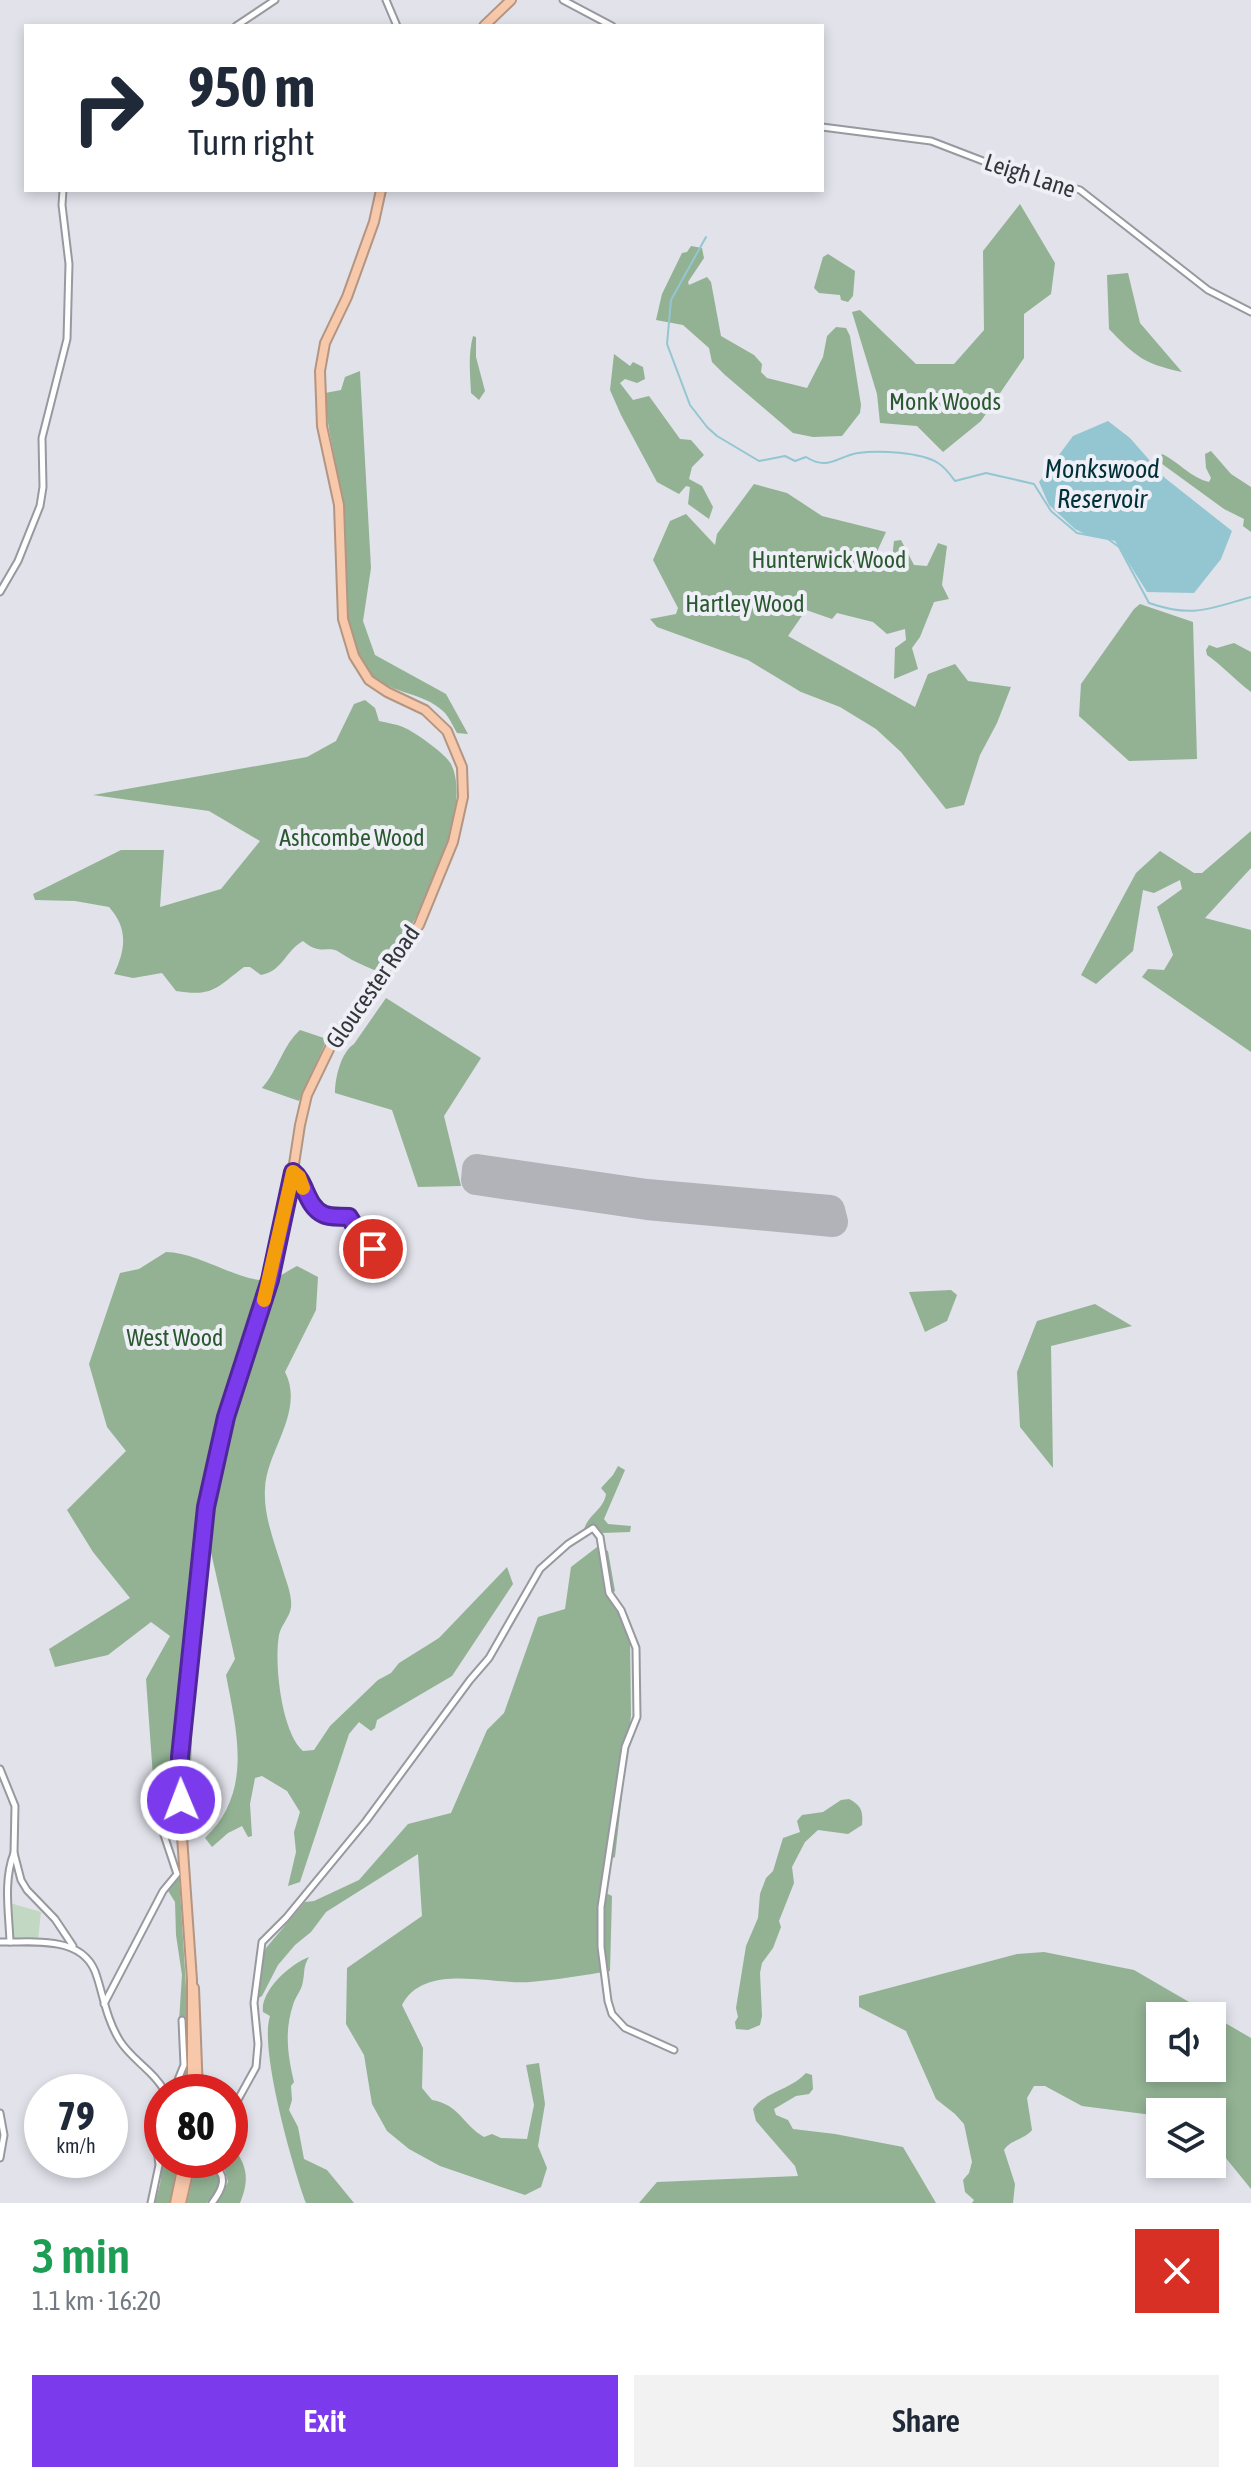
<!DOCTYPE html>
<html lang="en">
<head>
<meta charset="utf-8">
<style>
	:root { --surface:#fff; --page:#f2f2f3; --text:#1f2937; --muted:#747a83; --accent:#7c3aed }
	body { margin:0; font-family:"Asap Condensed",sans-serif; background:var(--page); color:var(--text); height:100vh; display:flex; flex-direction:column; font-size:30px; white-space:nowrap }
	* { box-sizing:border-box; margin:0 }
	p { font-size:26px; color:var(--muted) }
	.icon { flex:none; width:44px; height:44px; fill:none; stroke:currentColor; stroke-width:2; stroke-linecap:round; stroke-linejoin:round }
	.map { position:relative; height:2203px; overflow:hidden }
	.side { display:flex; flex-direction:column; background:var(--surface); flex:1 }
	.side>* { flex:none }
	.top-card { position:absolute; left:24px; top:24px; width:800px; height:168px; border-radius:0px; box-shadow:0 4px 12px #0003; background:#fff; color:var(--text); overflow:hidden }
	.tools { position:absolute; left:1146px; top:2002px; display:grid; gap:16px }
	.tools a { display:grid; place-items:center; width:80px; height:80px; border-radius:0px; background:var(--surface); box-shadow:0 4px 12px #0003; font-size:40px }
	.speed { position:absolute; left:24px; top:2074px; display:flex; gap:16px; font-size:40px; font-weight:700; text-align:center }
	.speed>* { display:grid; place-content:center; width:104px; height:104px; border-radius:50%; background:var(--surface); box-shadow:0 4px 12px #0003; line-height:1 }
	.speed small { font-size:20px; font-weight:400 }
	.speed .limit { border:12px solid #d22; background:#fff; color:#111 }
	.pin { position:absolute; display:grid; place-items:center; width:68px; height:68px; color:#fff; margin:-34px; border:4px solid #fff; border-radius:50%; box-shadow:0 2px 8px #0007 }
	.me { position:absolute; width:88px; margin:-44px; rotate:359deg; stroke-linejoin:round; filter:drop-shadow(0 0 6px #0008) }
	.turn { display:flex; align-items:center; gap:28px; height:168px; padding:0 32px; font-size:36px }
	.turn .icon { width:104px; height:104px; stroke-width:2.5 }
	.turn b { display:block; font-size:56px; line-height:68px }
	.round { display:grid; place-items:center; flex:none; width:84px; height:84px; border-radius:0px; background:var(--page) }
	.overview { display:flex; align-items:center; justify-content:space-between; height:136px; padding:0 32px }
	h1 { font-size:48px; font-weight:600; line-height:60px; color:#1e9e55 }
	.button { display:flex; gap:16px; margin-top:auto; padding:16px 32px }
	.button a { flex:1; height:92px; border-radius:0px; background:var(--accent); color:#fff; font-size:32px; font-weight:600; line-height:92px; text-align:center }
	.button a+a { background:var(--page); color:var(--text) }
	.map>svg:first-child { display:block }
	.green { fill:#c2d8c2 }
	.forest { fill:#92b293; fill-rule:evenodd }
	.water { fill:#93c6d1 }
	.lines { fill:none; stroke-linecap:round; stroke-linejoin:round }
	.stream { stroke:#93c6d1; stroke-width:2 }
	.runway { stroke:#b2b2b9; stroke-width:30 }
	.minor-casing { stroke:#9898a0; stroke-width:9 }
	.highway-casing { stroke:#b39582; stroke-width:12 }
	.minor { stroke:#fff; stroke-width:5 }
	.highway { stroke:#f8c8aa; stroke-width:8 }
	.route-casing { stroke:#51269a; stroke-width:20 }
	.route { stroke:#7c3aed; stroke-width:14 }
	.slow { stroke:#f59e0b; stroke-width:14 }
	.labels { text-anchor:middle; stroke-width:8; stroke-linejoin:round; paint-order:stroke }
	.street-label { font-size:24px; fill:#343538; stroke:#efeff7 }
	.park-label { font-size:24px; fill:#2b592f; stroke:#efeff7 }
	.water-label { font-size:26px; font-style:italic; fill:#003038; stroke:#efeff7 }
</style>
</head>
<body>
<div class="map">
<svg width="1251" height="2203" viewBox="0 0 1251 2203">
	<rect width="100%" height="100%" fill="#e1e2ea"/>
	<path class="green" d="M10,1903L41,1912L38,1940H12Z"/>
	<g class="forest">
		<path d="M1020,204L1055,263L1051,294L1024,314V358L981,421L943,452L917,426L880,423L877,394L852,312L860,310L916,364H954L984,330L983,251Z"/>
		<path d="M691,246L702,248L704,258L688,282L689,285L707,277L711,282L721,336L754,355L762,364L761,372L767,378L807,388L823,357L827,336L836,327L846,328L850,336L861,405L860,413L842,436L813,437L793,433L725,375L712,362L709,348L683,325L656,320L662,294L682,253L687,252Z"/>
		<path d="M828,254L855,271L853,296L848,302L841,300L840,295L819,293L814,288L823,257Z"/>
		<path d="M1128,273L1140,323L1182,372C1144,364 1135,356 1109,329L1107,275Z"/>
		<path d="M473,336L476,337V357L485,391L479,400L471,393C470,372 468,355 473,336Z"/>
		<path d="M614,354L630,366L633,362L643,367L645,379L637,383L625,379L620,383L633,400L649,396L680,439L691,440L704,455L692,467L689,479L702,486L713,507L709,519L688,504L690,487L686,486L679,494L657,482L621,415L610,390Z"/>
		<path d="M360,371L371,568L363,621L375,655L446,694L468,734L457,733C453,726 449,717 444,712C422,690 385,695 365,668C333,624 345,543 340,490C336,457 326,426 325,393L341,390L345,377Z"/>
		<path d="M1211,451L1231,474L1251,487V532L1243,526L1244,519L1224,509L1158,461L1162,454C1179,462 1191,478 1209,482L1211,478L1206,468L1205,454Z"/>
		<path d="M754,484L787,493L822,516L886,532L869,569L891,567L894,541L901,540L914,565L927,566L938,543L947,546L942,585L949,599L934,602L920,637L912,648L918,669L894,679L895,648L906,640L905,629L887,634L873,622L837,613L832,619L806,610L788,636L915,707L928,674L955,664L968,681L1011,687L997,723L980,755L964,805L946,809L901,752L876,729L840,707L801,692L748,660L657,627L650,619L676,614L678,608L653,560L670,521L686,514L715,545L717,534Z"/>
		<path d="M1140,604L1193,622L1197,759L1129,761L1079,716L1081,684L1134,609Z"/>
		<path d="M1234,643L1251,652V692C1235,680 1223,666 1207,655L1206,650L1209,645L1217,648Z"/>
		<path d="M365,700L375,708L379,721C387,723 396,724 403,727C415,732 446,754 451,764C475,811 416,935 380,967L374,970C360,964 351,960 339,952C328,945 320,956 303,941C285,951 283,971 261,975L250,967H244C216,988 213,997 176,991L162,973L133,978L114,974C126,949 128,928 109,907L75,901L35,900L33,894L121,850H164L160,907L221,889L260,841L209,811L93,795L307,757L336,741L354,704Z"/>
		<path d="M1251,831V868L1205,918L1251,930V1052L1142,977L1148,969L1164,970L1173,955L1157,907L1182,889L1180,880L1154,893L1143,890L1133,951L1096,984L1081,975L1136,873L1160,851L1194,873H1202Z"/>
		<path d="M386,998L481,1058L444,1116L461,1186L418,1187L392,1110L335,1093C335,1078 341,1052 354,1044Z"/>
		<path d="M300,1030L327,1039L299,1101L262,1088C278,1070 283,1045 300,1030Z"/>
		<path d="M166,1252C198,1252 243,1284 269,1280C277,1279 289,1270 297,1266L318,1277L316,1310L285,1372C305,1411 267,1450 265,1488C263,1518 277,1549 285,1577C288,1586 292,1597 291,1607C290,1617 281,1625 279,1635C274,1662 281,1732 303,1751L314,1750L330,1726L378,1680L391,1673L399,1663L439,1638L507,1567L513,1584L452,1676L377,1720L375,1728L371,1731L359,1722L349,1734L300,1882L288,1886L296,1852L294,1832L300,1812L287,1791L262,1776L255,1778L250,1804L252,1836L248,1837L242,1826L228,1833L212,1847L205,1838C253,1792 237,1733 226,1675L235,1659L208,1539L194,1687L189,1817L156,1819L146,1679L170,1636L151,1622L108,1655L55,1667L49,1649L130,1598L93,1552L67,1510L126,1451L107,1427L89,1364L120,1273L139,1269Z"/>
		<path d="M951,1290L957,1295L947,1321L925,1332L909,1292Z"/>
		<path d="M1095,1304L1132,1326L1051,1346L1053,1468L1020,1427L1017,1372L1037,1321Z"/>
		<path d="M618,1466L625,1470L604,1519L608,1524L631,1526L630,1532L602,1533L592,1526L584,1529C589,1514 604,1509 606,1494L601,1488L613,1475Z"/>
		<path d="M597,1547L608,1551L615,1591L611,1594L630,1640L631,1715L615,1857L607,1861L602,1891L612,1896L610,1971C584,1975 556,1980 530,1982C492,1985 424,1962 402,2005L423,2048L422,2088L432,2100C460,2105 462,2124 484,2137L492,2134L501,2138L527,2139L534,2105L526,2065L539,2063L545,2104L538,2146L547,2168L541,2187L525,2195L440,2166L409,2149L387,2131L372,2104L364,2055L346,2024L347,1968L422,1916L418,1854L326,1912L311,1932L295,1945L278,1965L262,1996L257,1999L261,1960L266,1948L305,1902L314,1901L359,1880L408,1824L451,1813L487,1730L504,1713L538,1617L565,1609L571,1567Z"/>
		<path d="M849,1799C862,1806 863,1811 862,1825L848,1834L818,1830L805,1842L792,1867L794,1883L779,1921L781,1927L773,1948L762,1963L760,1973L762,2016L760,2025L748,2030L736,2029L735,2022L738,2017L736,2008L746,1946L758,1918L760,1894L766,1878L773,1871L783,1838L800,1832L797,1821L802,1815L823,1812L841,1800Z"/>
		<path d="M179,1875L188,2019L187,2092H176C188,2067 187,2046 184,2019L179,2021L182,1975L176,1935L175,1902L167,1889Z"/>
		<path d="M1044,1952L1134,1970L1251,2038V2189L1212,2141V2112H1160V2116L1082,2106L1045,2086H1034L1027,2098L1032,2130C1024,2140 1011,2139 1004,2150L1015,2184L1013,2203H972L974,2200L965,2192L963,2180L969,2173L972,2162L964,2124L955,2114L936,2099L906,2031L859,2007V1996L1017,1954ZM1160,2016H1212V2068H1160Z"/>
		<path d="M309,1957C303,1967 305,1971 303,1981C302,1990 295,1997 293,2005C284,2032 288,2056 294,2082L291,2086L292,2100L289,2110L298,2127L304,2159L327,2170L354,2203H306C293,2168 259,2049 270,2016L263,2012C260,1991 290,1964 309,1957Z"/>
		<path d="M806,2073L812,2075L813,2089L809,2094L796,2096L774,2109L776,2115L788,2120L793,2129L835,2134L903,2147L936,2203H639L657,2182L798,2176L795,2166L756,2121L753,2109C763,2093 792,2089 806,2073Z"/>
		<path d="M234,2113L230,2142C246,2164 251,2177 240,2203H217L228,2182L225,2171L218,2160H230V2118Z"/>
		<path d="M163,2160H177L171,2203H155L160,2184Z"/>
		<path d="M201,2168L215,2171C224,2184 215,2192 207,2203H187L194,2172Z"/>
	</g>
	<path class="water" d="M1108,421L1130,438L1165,478L1232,531L1221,559L1194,593L1147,592L1115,541L1085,534L1075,529L1049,505L1039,482L1073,436Z"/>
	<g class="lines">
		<path class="stream" d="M706,237L671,300L667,344L690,405L707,427L717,436L759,461L785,456L795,461L806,457C828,471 836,457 858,453C878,450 921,452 938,463C945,467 950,474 955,481L986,473L1034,484L1051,511L1077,533L1108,539L1119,547L1149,603C1192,618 1208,609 1251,597"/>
		<path class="runway" d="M477,1169L647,1194L830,1210L833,1222L647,1205L476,1180Z"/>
		<defs>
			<g id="minor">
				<path d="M386,0L397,26"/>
				<path d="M563,0L612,26"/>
				<path d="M236,26L275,0"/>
				<path d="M822,127L931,141L983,161L1080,190L1208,290L1251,312"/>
				<path d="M0,592L18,561L40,506L43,487L42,438L67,339L69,264L62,205L63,190"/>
				<path d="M293,1172C306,1181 306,1206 323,1214C330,1218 341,1216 349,1217L368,1245L398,1259"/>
				<path d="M0,1769L15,1806L14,1853"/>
				<path d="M0,1942C33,1943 85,1934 97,1977C104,1999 107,2020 120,2041C132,2060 155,2072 165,2092"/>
				<path d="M10,1942C9,1913 3,1881 14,1853L21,1880L27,1890L55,1919L73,1946"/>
				<path d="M104,2004L163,1891L177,1874L162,1829L167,1822H181"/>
				<path d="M173,2092L184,2065L182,2020"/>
				<path d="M0,2113L4,2135L0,2158"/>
				<path d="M230,2114L256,2067L258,2044L254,2003L262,1942L286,1918L366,1821L470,1680L489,1658L540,1569L568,1544L593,1528L600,1537L609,1593L621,1610L636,1648L637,1717L625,1747L601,1907V1947L608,2001L612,2014L625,2028L674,2050"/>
				<path d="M151,2203L159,2165L154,2128L162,2119"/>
				<path d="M212,2203C222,2190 229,2176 213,2165V2160"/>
			</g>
			<g id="highway">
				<path d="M484,26L511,0"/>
				<path d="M194,1988L198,2092"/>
				<path d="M192,2092V1980L181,1822L180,1757L206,1507L215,1461L233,1390L270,1280L290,1190L300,1125L307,1095L335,1037L419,925L453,842L463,797L462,767L447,731L425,710L387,692L369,680L354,656L343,619L339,505L322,426L320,371L325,343L347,297L374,222L381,190"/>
				<path d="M189,2172L205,2162"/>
				<path d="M175,2203L184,2160"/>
				<path d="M181,2203L191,2160"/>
			</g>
		</defs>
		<use href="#minor" class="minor-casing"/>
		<use href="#highway" class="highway-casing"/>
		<use href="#minor" class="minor"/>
		<use href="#highway" class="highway"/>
	</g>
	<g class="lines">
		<defs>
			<path id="route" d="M181,1800L180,1757L206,1507L226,1417L270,1280L293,1172C306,1182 306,1206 323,1214C330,1218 341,1216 349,1217L364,1241L373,1249"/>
		</defs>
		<use href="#route" class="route-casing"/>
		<use href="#route" class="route"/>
		<path class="slow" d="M264,1300L293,1172L299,1177L303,1188"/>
	</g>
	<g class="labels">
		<g class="street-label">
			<text transform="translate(1030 176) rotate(18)" y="8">Leigh Lane</text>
			<text transform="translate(373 987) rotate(-55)" y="8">Gloucester Road</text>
		</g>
		<g class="park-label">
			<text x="945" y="410">Monk Woods</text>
			<text x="829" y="568">Hunterwick Wood</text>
			<text x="745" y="612">Hartley Wood</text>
			<text x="352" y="846">Ashcombe Wood</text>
			<text x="175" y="1346">West Wood</text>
		</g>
		<g class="water-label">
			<text x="1102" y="478">Monkswood<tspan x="1102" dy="30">Reservoir</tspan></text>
		</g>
	</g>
</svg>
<div class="tools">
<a><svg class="icon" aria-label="sound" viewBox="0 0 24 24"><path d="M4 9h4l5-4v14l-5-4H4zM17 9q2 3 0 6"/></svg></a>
<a><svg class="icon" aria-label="layers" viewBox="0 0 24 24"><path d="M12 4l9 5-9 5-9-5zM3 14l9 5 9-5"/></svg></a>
</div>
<div class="speed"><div>79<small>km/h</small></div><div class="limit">80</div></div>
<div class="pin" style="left:373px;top:1249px;background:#d93025"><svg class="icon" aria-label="arrive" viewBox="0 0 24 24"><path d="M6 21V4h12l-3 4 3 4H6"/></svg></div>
<svg class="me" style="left:181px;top:1800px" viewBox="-20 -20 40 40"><circle r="17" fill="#7c3aed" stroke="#fff" stroke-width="3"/><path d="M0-11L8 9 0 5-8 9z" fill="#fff"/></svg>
<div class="top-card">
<div class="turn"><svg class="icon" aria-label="right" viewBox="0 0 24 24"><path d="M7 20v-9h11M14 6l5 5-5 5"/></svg><div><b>950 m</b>Turn right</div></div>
</div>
</div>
<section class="side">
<div class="overview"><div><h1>3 min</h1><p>1.1 km · 16:20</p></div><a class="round" style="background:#d93025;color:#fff"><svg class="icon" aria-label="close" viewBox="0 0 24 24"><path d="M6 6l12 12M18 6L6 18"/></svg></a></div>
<div class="button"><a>Exit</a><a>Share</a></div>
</section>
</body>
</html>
